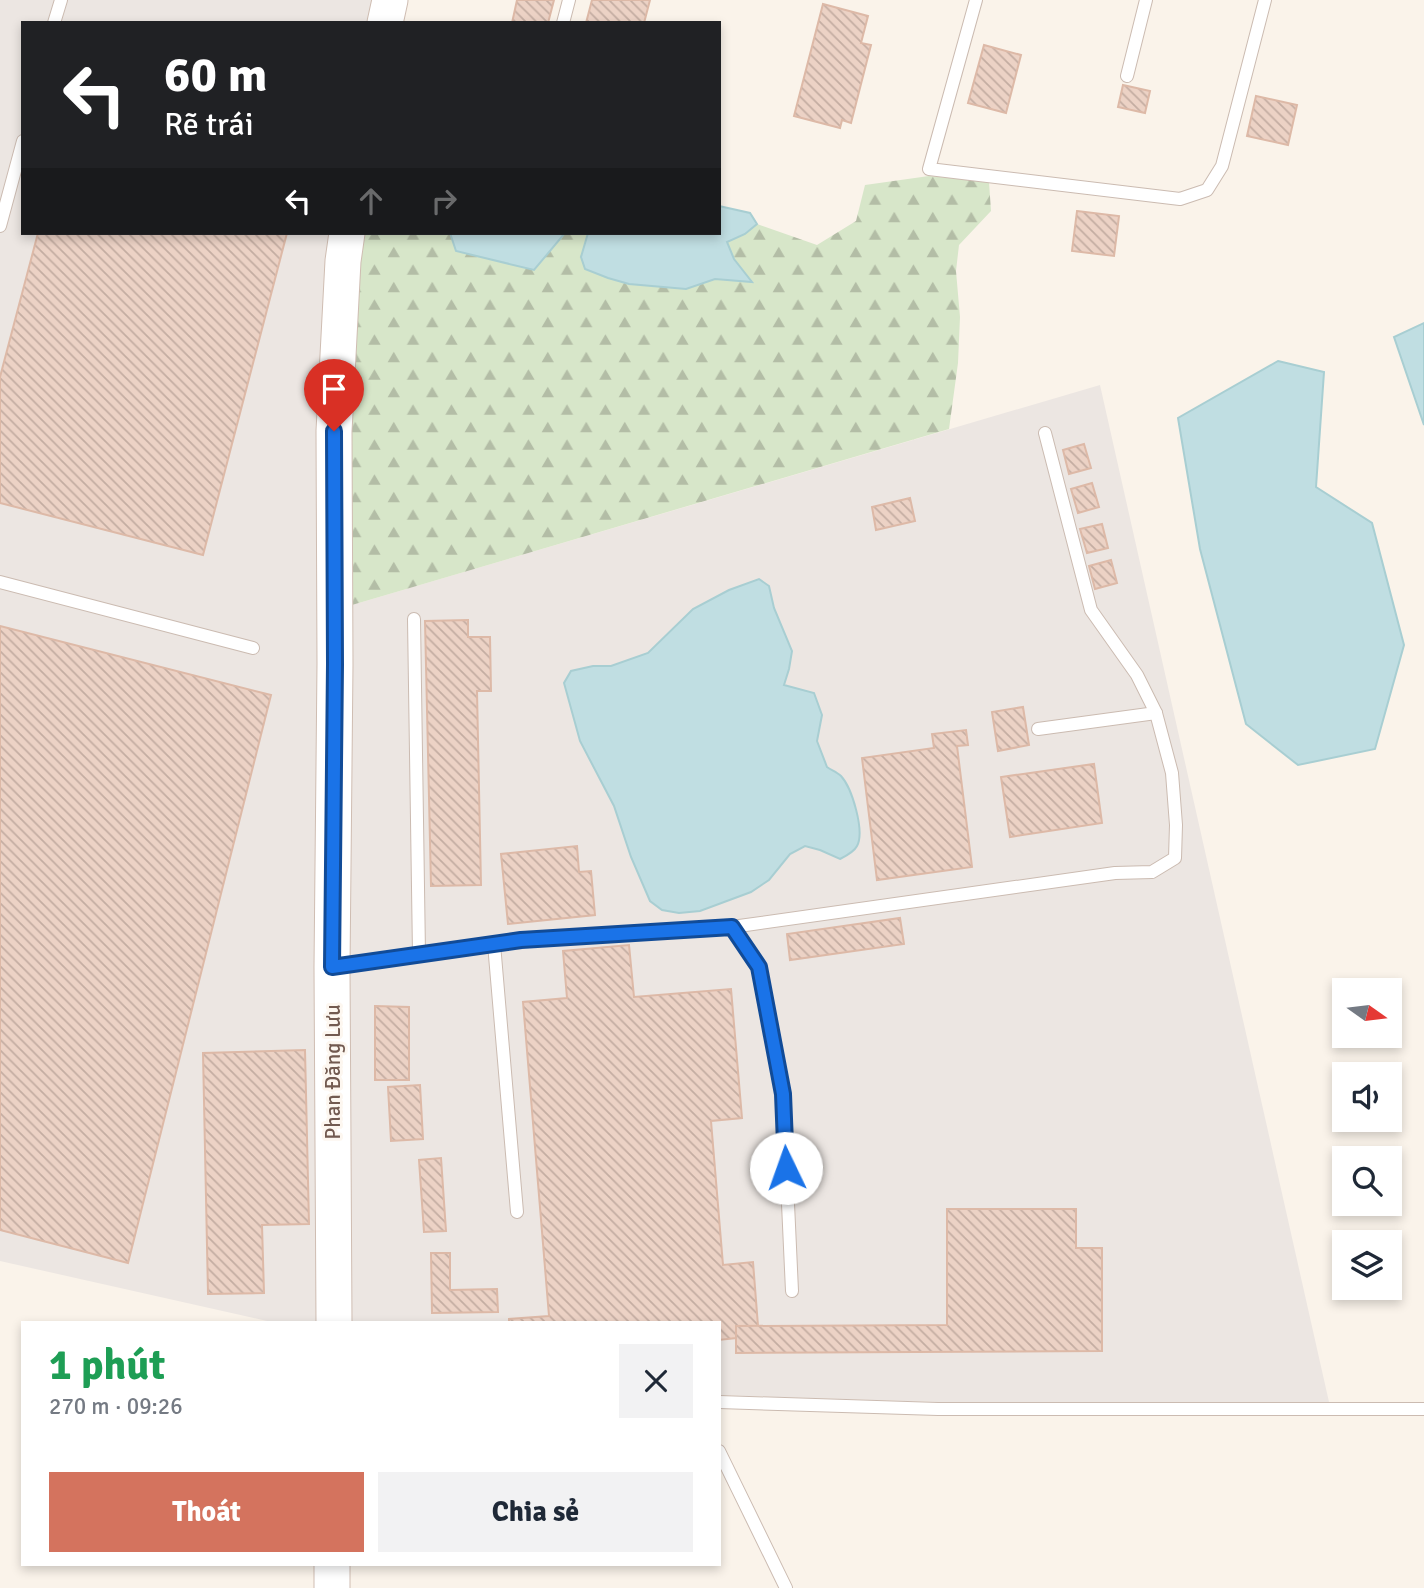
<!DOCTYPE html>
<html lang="vi">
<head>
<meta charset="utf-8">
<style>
	:root { --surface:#fff; --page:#f2f2f3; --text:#1f2937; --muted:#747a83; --accent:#d4735e }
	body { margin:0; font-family:Signika,sans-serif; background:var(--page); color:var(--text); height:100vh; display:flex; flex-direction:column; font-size:26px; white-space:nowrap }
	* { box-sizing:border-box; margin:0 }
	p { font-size:23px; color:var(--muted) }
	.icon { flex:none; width:38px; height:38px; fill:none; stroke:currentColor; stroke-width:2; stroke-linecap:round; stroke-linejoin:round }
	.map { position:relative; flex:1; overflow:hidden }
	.drawer { position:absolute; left:21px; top:1321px; width:700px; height:245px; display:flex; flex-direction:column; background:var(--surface); border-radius:0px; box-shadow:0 4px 10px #0003 }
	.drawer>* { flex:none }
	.banner { position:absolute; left:21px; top:21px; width:700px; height:214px; border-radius:0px; box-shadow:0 4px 10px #0003; background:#202124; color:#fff; overflow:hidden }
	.needle { width:46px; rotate:104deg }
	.tools { position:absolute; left:1332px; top:978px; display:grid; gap:14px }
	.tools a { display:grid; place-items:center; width:70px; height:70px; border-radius:0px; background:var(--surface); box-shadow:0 4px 10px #0003; font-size:35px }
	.pin { position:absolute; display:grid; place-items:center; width:60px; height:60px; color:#fff; margin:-72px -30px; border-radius:50% 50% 50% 0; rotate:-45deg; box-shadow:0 0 7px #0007 }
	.pin .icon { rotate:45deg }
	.me { position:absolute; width:77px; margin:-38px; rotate:357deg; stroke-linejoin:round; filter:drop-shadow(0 0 5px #0008) }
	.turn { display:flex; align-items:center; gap:24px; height:147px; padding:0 28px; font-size:32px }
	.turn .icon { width:91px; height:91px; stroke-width:2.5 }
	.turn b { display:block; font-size:49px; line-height:60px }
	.lanes { display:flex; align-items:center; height:66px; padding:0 28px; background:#0003; justify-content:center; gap:35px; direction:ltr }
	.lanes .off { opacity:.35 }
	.round { display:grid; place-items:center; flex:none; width:74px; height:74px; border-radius:0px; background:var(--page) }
	.head { display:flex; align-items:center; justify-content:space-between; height:119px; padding:0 28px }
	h1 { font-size:42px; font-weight:700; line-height:52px; color:#1e9e55 }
	.action { display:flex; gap:14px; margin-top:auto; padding:14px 28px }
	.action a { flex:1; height:80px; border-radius:0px; background:var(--accent); color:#fff; font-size:28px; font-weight:700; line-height:80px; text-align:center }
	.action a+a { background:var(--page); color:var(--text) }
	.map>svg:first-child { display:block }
	.industrial { fill:#ece6e2 }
	.forest { fill:url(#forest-firs) }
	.water { fill:#c0dee2; stroke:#a8ced2; stroke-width:2 }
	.building { fill:url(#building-back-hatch); stroke:#ddb9a7; stroke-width:2 }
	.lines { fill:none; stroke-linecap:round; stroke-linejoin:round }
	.lane-casing { stroke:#cbbbb1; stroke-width:14 }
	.secondary-casing { stroke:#cfbdb2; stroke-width:37 }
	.lane { stroke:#fff; stroke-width:12 }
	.secondary { stroke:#fff; stroke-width:35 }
	.route-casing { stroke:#114b97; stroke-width:18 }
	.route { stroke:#1a73e8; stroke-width:12 }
	.labels { text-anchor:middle; stroke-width:6; stroke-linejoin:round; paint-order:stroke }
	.street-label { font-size:21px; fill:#725a50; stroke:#fdf7f0 }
</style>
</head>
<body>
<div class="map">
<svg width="1424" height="1588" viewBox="0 0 1424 1588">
	<defs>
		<pattern id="forest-firs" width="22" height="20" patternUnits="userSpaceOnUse" patternTransform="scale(1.75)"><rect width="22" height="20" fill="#d7e6c9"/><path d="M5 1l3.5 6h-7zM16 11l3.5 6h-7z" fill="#b3bda6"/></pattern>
		<pattern id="building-back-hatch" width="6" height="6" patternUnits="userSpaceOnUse" patternTransform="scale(1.75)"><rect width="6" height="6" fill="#ecd2c5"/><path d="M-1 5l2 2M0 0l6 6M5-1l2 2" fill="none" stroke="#c4ada2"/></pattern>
	</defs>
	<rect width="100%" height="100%" fill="#faf3ea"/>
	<g class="industrial">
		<path d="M0,0H373L368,23H23V233H330L318,655L317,1323H276L0,1261Z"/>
		<path d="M1100,385L1329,1402H937L719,1395V1323H350L349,958L352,605Z"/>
	</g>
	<path class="forest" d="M929,176L989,182L991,211L959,245L956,271L960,317L958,363L949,429L352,605C351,481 348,356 364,233H719V206L750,213L757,224L817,245L856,221L865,185Z"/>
	<g class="water">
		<path d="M719,206L750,213L757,224L745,234L727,242L734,259L752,282L715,279L686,289L629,284L608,278L585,269L581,257L588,233H719Z"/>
		<path d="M450,233H565L534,270L456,251Z"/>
		<path d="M1424,323V425L1394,337Z"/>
		<path d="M1278,361L1324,372L1316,487L1372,523L1404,645L1375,749L1298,765L1246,724L1200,549L1178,418Z"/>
		<path d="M759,579L769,586L774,608L792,651L789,669L784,685L814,693L822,715L817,741L827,767C831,770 837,772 841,776C852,788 865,831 857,846C854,852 846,856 840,859L820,850L805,846L790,854L769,880L751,892L700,911L679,913L662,910L650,901L631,857L614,806L580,741L564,683L571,671L593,666H611L648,653L693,609L729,590Z"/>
	</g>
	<g class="building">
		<path d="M517,0H554L548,23H512Z"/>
		<path d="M592,0H650L644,23H586Z"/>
		<path d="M823,4L868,16L861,43L871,45L851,123L842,120L840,128L794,116Z"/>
		<path d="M984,45L1021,55L1006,113L968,103Z"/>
		<path d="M1123,85L1150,91L1145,113L1118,107Z"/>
		<path d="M1256,96L1297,105L1288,145L1247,136Z"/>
		<path d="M1077,211L1119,216L1114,256L1072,251Z"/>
		<path d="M38,233H287L203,555L0,503V377Z"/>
		<path d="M1084,444L1091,468L1069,474L1063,450Z"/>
		<path d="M1092,483L1099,507L1078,513L1071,489Z"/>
		<path d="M910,498L915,521L876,530L872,507Z"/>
		<path d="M1102,524L1108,548L1087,553L1080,529Z"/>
		<path d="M1111,560L1117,583L1095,589L1089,566Z"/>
		<path d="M468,620V637H490L491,691H477L481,885L431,886L425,621Z"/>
		<path d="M0,626L271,695L128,1263L0,1230Z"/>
		<path d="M1023,707L1029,745L998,751L992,712Z"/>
		<path d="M966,730L968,745L957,746L972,867L877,880L862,758L934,748L932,734Z"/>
		<path d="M1094,764L1102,823L1010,837L1001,777Z"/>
		<path d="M577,846L579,872L591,871L595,915L508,924L501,854Z"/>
		<path d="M900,918L904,944L790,960L787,934Z"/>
		<path d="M629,945L634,997L731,989L742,1118L711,1121L723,1265L753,1262L758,1326H736V1338L719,1340V1323H509V1319L549,1316L523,1002L567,998L563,951Z"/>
		<path d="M375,1006L409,1007V1080H375Z"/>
		<path d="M305,1050L309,1224L262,1225L264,1293L208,1294L203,1053Z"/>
		<path d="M420,1085L423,1139L391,1141L388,1087Z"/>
		<path d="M441,1158L446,1231L424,1232L419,1160Z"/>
		<path d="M947,1209H1076V1248H1102V1351L736,1353V1326L947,1325Z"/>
		<path d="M431,1253H450V1290L497,1289L498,1312L432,1313Z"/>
	</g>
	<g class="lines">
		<defs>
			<g id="lane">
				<path d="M976,0L929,169L1180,199L1207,190L1222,166L1265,0"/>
				<path d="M54,23L61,0"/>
				<path d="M563,23L569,0"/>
				<path d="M1127,76L1146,0"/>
				<path d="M0,226L23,141"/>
				<path d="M0,582L253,648"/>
				<path d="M414,619L419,954"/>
				<path d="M1038,729L1156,713"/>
				<path d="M732,927L759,967L783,1094L792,1291"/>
				<path d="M494,944L517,1212"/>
				<path d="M336,966L521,940L732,927L1115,873L1152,872L1175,858L1176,825L1172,773L1156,713L1137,675L1091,610L1045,433"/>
				<path d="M719,1402L938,1409H1424"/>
				<path d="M719,1451L786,1588"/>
			</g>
			<g id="secondary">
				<path d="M385,23L390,0"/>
				<path d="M334,1323L332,967L335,664L334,431L343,261L347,233"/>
				<path d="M332,1588V1564"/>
			</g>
		</defs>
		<use href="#lane" class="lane-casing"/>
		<use href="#secondary" class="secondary-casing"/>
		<use href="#lane" class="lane"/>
		<use href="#secondary" class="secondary"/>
	</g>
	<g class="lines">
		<defs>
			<path id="route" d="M334,431L335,664L332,967L521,940L732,927L759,967L783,1094L786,1168"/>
		</defs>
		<use href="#route" class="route-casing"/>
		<use href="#route" class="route"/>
	</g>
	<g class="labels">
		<g class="street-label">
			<text transform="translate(333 1072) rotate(-90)" y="7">Phan Đăng Lưu</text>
		</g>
	</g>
</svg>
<div class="tools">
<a><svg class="needle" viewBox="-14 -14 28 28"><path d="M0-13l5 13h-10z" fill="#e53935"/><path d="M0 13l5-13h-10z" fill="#747a83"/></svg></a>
<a><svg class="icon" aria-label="sound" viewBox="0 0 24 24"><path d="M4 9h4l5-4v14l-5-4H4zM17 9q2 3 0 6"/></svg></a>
<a><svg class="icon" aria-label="search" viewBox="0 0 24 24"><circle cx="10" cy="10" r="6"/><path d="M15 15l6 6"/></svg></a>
<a><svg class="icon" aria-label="layers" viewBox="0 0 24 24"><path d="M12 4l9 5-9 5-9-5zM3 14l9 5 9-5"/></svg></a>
</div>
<div class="pin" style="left:334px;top:431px;background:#d93025"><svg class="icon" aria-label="arrive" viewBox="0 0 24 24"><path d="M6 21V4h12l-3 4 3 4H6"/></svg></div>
<svg class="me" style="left:786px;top:1168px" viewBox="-20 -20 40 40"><circle r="19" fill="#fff"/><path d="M0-13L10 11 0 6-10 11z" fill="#1a73e8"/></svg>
<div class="banner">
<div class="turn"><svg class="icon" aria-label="left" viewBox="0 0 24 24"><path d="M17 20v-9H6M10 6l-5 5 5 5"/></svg><div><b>60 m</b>Rẽ trái</div></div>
<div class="lanes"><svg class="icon" aria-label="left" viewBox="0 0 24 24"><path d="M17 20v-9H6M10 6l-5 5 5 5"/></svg><svg class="icon off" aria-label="ahead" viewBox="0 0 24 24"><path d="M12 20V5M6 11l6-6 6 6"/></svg><svg class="icon off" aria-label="right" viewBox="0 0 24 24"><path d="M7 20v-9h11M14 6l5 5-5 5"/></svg></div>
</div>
<section class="drawer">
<div class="head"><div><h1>1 phút</h1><p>270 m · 09:26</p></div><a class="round"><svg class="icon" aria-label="close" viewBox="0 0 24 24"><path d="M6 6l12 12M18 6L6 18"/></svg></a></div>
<div class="action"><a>Thoát</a><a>Chia sẻ</a></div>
</section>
</div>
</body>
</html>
